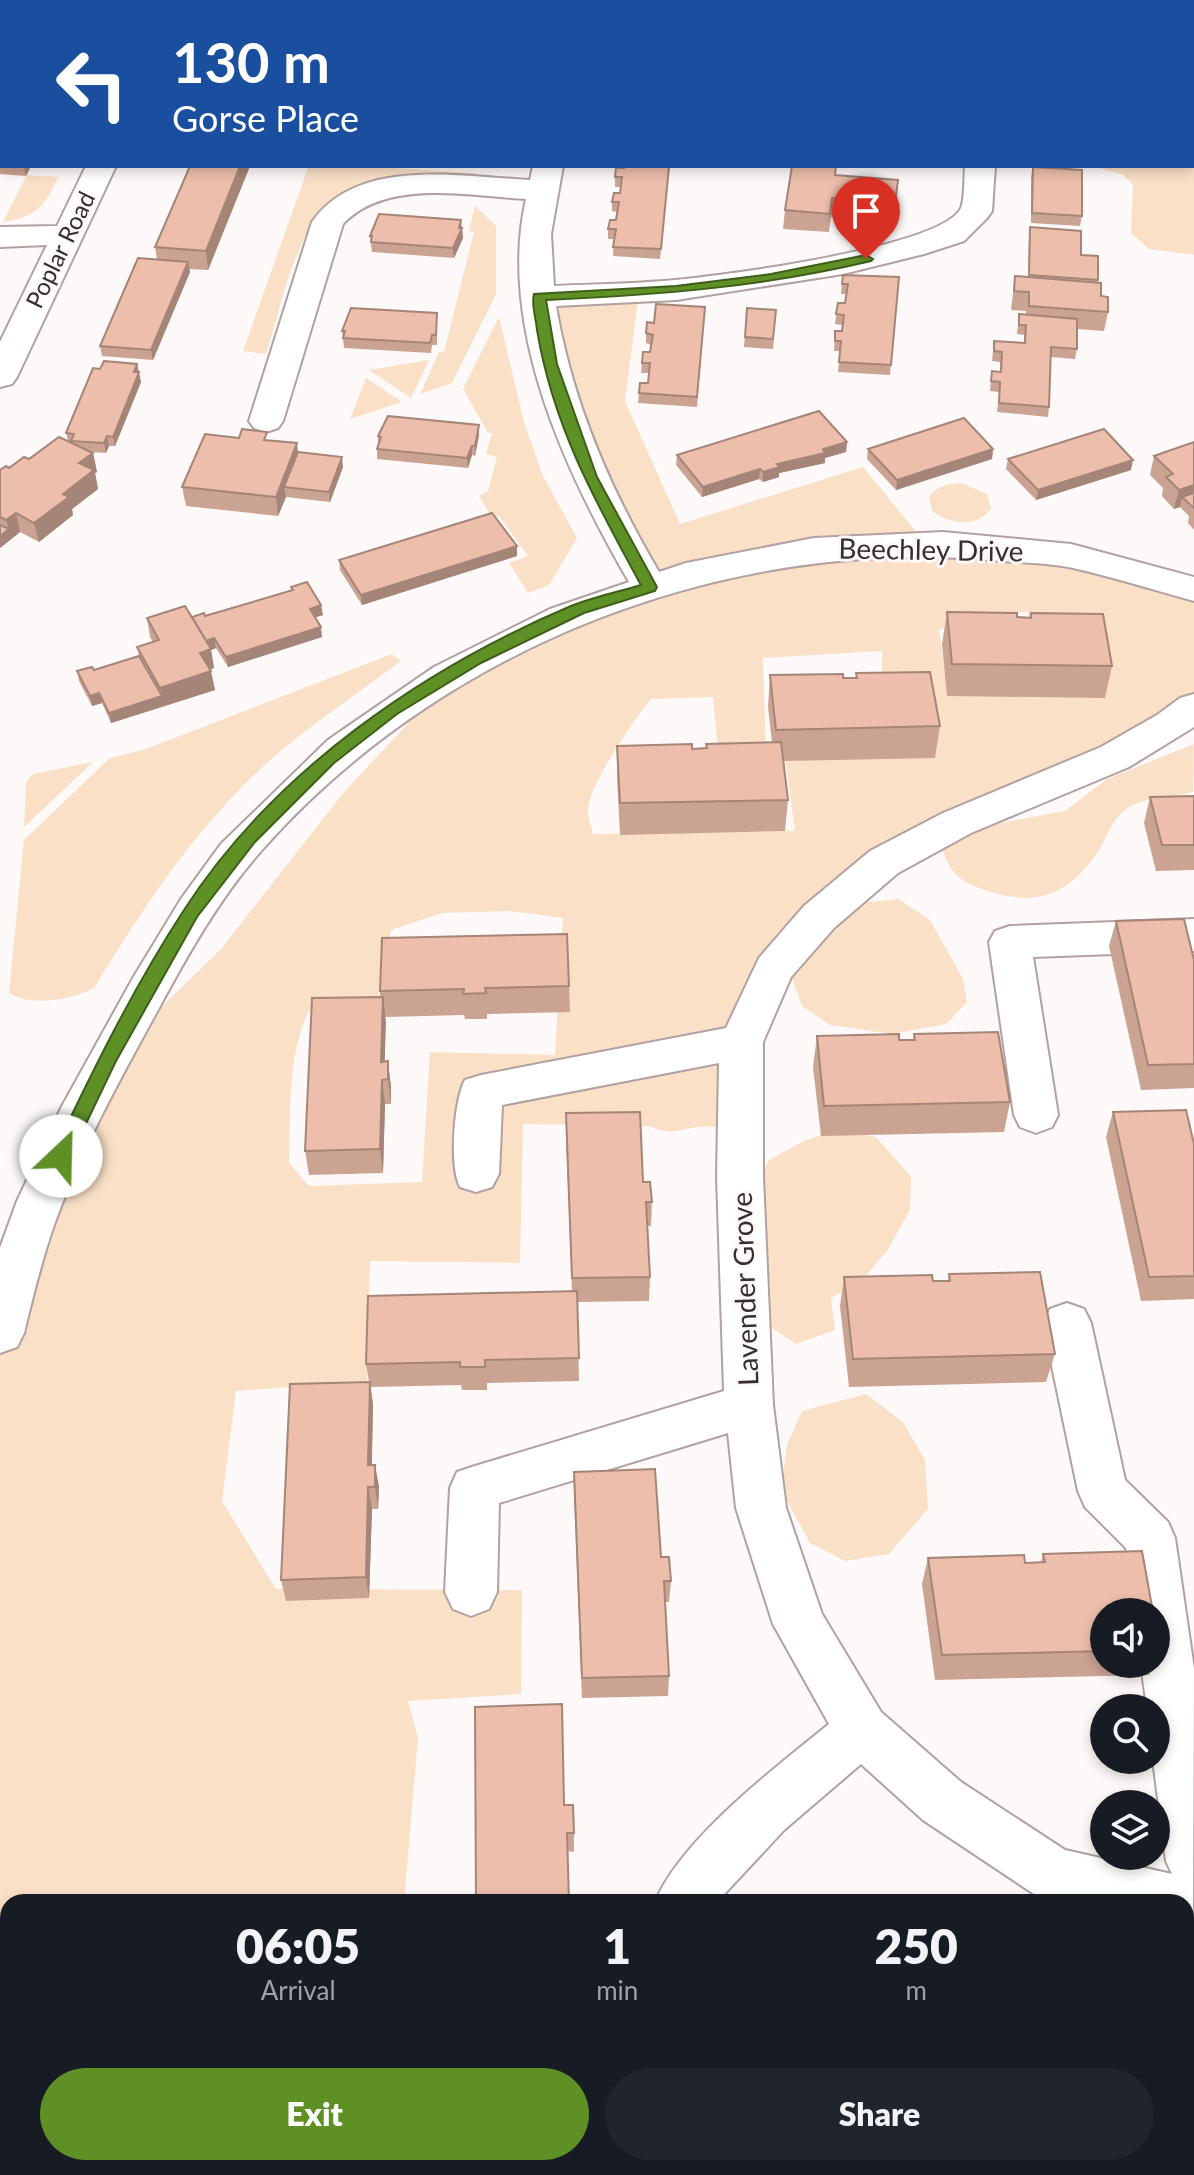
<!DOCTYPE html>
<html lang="en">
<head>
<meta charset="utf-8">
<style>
	:root { --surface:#171b24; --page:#20242c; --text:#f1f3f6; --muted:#9ea1a6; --accent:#5f9026 }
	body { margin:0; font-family:Lato,sans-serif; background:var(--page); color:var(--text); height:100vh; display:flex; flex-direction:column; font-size:30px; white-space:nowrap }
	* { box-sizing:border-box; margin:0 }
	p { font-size:26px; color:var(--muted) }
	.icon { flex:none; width:44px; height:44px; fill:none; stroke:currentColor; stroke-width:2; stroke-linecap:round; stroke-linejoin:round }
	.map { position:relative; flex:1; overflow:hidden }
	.side { position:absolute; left:0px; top:1894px; width:1194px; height:282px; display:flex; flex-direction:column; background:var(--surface); border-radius:24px 24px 0 0; box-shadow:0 4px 12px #0003 }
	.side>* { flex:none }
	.hud { position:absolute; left:0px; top:0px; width:1194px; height:168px; box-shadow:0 4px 12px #0003; background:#1a4fa0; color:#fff; overflow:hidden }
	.buttons { position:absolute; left:1090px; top:1598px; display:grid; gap:16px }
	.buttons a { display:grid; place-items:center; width:80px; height:80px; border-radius:50%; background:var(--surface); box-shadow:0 4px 12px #0003; font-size:40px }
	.pin { position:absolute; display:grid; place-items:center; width:68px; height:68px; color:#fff; margin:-82px -34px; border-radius:50% 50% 50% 0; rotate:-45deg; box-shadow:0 0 8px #0007 }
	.pin .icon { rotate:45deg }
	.me { position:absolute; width:88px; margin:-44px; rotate:24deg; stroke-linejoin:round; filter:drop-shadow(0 0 6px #0008) }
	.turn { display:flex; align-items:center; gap:28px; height:168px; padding:0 40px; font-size:36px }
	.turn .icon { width:104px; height:104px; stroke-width:2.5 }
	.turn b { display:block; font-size:56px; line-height:68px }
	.eta { display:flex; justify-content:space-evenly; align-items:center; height:136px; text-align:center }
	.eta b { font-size:48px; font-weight:800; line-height:56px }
	.primary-button { display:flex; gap:16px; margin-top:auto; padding:16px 40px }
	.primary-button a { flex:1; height:92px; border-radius:48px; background:var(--accent); color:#fff; font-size:32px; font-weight:800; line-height:92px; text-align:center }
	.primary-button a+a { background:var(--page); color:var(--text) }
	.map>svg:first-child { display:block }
	.green { fill:#fae0c7; fill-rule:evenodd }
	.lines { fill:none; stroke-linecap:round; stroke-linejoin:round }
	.minor-casing { stroke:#b2a1a0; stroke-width:4 }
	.minor { fill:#fff; fill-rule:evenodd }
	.wall { fill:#cba393 }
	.shaded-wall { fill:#a58578 }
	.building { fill:#ecbeab; stroke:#a58578; stroke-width:2 }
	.route { fill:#5f9026; stroke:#3e5e19; stroke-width:2 }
	.labels { text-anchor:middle; stroke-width:6; stroke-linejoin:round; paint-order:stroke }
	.far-street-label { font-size:24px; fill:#362f2f; stroke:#fdf9f9 }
	.street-label { font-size:28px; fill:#362f2f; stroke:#fdf9f9 }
</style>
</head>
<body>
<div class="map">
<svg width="1194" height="2175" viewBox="0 0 1194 2175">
	<rect width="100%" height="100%" fill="#fdf9f9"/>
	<g class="green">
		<path d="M742,0H1194V255L1149,249L1131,233L1133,184L1122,174L1091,166H1192V2Z"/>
		<path d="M378,167L475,173L477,179C445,180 411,177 379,181C299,190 287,290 266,354L243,351L308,168Z"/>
		<path d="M27,175L58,177C45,206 36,217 3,222Z"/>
		<path d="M475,206L496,226V294L452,383L420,394L439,352H444L474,232L469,231Z"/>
		<path d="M639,292L625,401L680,524L863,467L927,545H974L1194,589V707L957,823L774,969L741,1127C728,1127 714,1126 701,1127C680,1128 672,1137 649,1126L523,1124L520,1263L370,1261L367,1381L236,1391L222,1501L276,1589L522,1590L521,1694L408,1701L418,1738L404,1902H8V2120L0,2114V1333L108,1059L221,949L344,792L414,717L430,686L649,587L539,297ZM1028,611L1027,633L947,687L939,630L960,622ZM882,651V690L926,693L936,754L784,748L795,831L593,834C592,827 587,816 588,809C590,783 634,720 651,699L713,697L719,759H766L763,658ZM510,911L563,918L555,1055L430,1052L422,1182L309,1186L289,1163C291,1112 286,1049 313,1004L378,1002L381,968L391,930L442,913Z"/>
		<path d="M499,317L524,422L543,476L577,538L549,585L528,593L509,563L528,556L499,516L492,518L479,496L488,491L497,457L486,454L492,433H488L463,389Z"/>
		<path d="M429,360L411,398L369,370Z"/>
		<path d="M366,378L402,402L350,419Z"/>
		<path d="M961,483L987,494L991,508C978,529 950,524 932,511L929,497C937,485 948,484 961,483Z"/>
		<path d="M392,654L401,661C357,694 310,725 269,761C196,827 145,905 94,988C72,1000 31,1007 9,993L24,840L110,758L146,749Z"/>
		<path d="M1194,744L1193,792C1175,797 1149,797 1133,805C1110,817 1110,835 1097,853C1067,897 1034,907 985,890C958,881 949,872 941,845L966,829L1065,811L1107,779Z"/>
		<path d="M93,762L24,827L26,782L33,774Z"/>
		<path d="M898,899L930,920L963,979L967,1002L946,1024L892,1034L830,1025L802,1006L792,978L820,932L859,903Z"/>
		<path d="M835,1130L876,1137L911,1177L910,1210L887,1251L860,1282L831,1298L835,1330L796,1344L769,1326L752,1192L769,1160L802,1142Z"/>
		<path d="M866,1394L903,1422L925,1460L928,1509L889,1554L845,1561L810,1543L781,1490L787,1445L802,1411Z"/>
	</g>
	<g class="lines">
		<defs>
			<g id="minor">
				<path d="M86,166H116L17,377L12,384L0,387V342L47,245L0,247V227L57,226Z"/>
				<path d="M533,166H563L551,234L554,286C594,284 635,284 675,280C722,276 943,247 961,208C965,198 964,178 965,166H995L992,211L987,218L964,241L924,254L843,274L676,300L556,306C572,401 610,489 659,572L686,563L814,538L943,532L1071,544L1194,577V601C1154,590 1113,577 1073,568C1050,563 1026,563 1002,561C731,534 443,645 262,850C220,897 189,953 159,1008C119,1081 78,1155 51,1234C40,1267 32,1300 24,1333L17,1347L0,1353V1248L17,1201L61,1108L133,978L181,899L221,844L328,740L434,667L550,609L629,582C566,473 497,327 526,199C469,196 386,178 343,224L283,421L278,428L266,432L254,428L249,421L312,222C358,156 462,177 530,180Z"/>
				<path d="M1194,694V727L1129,767L971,833L898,873L834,928L791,977L763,1042V1177L773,1405L786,1508L822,1614L881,1712L961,1782L1065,1850L1172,1874L1166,1861L1153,1760H1156V1708H1147L1141,1664H1156V1612H1134L1126,1548L1085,1507L1078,1491L1043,1323L1050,1309L1067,1303L1084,1309L1091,1323L1125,1480L1168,1522L1175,1538L1194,1669L1193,1922L1186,1924V1902H1053L1034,1894L923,1820L861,1764L784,1830L717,1902H655C682,1838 775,1768 829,1724L773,1624L736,1508L728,1433L499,1503L497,1592L489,1609L471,1616L453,1609L445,1592L450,1488L457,1472L475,1466L724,1391L717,1177L719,1063L502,1105L499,1174L492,1187L476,1192L460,1187C449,1166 454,1101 465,1080L481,1075L726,1028L759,958L804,906L870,851L943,813L1101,747L1157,715L1180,698Z"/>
				<path d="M1194,919V951L1033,957L1058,1115L1052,1127L1036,1133L1020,1127L1014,1115L989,942L995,931L1010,926Z"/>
				<path d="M1194,2116V2175H1182L1165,2168H1186V2117Z"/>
				<path d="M729,2168H913L910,2175H732Z"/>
			</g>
		</defs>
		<use href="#minor" class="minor-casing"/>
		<use href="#minor" class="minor"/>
	</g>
	<g class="wall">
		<rect x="231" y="0" width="184" height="2"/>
		<path d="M0,113H2V166H31L26,176L0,174Z"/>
		<path d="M250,166L208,270L189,269L190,272L153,360L102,356L100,346L157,259L155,247Z"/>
		<path d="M624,166H670L660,259L613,256L614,239H608V229L616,220L617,212L612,211V202L620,193L621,187H615V177Z"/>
		<path d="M890,166H920V167Z"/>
		<path d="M1033,167L1082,216L1080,226L1031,223V177Z"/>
		<path d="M835,175L898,180L893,222L831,217L829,232L783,229L785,210Z"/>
		<path d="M1030,227L1081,255L1098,280L1097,283L1101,296L1108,312L1104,331L1077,329V349L1075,359L1051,357L1049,407L1048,417L997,412L999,392L990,391L992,371L1000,372V362L992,361L994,341L1024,343V335L1017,334L1019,314L1026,315V311L1011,310L1015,276L1028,277L1029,237Z"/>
		<path d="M462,228L463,238L454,258L372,252L370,236Z"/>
		<path d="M843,275L899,277L890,375L838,372L840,351H834L835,331H842L843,325L835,324L838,303H845L847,294H841Z"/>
		<path d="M705,307L697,407L638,403L639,393L648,383L649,373H641L642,363L650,352L651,345L646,343V333L654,323Z"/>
		<path d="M747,308L776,310L773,349L744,347Z"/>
		<path d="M437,313V345H432L431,353L344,348L342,331Z"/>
		<path d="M137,364L141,382L115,446H109L106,453L91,452L93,453L97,472L95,473L98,489L72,509L73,515L39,542L20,532L0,548V470L29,459L68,441L66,433L100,369Z"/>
		<path d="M479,435L475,456L472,455L468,468L377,459V449L378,444V436Z"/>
		<path d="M269,440L298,452L343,467L330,502L286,497L278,516L186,506L182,487Z"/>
		<path d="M847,442L846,452L825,458V463L779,473V477L763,482L759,479L702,497L676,465L677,455Z"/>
		<path d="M1194,442V530L1188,523L1189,516L1180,507L1174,509L1162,496L1163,488L1150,475L1154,456Z"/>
		<path d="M868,449H993L992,459L896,490L867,459Z"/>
		<path d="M1008,459L1131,470L1036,500L1006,469Z"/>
		<path d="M517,546V556L362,605L340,570L339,560Z"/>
		<path d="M291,587L323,615L315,617L322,637L228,667L216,648L211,650L214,668L210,669L215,690L111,723L102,703L92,706L79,681L77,671L94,670L139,656L137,647L153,642L150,637L147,618L205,616L291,590Z"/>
		<path d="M947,612L1030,617L1031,613L1112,666L1105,698L947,696L942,644Z"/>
		<path d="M856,673L940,726L935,758L784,761L788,800L785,831L620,835L617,778V746L692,749L706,748V744L772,742L768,707L770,675L856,678Z"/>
		<path d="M1194,796V870L1156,871L1144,823L1150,797Z"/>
		<path d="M1116,921L1194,960V1088L1141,1090L1109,946Z"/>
		<path d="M569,986L570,1012L487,1014V1019H465L464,1015L385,1017V1062L391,1086V1104H385L383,1173L309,1175L305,1151L380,997V991Z"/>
		<path d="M914,1034L1010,1102L1004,1132L821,1136L813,1067L817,1036L913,1040Z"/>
		<path d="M1113,1112L1194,1144V1299L1141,1301L1106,1137Z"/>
		<path d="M566,1138L643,1182L652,1202L651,1226H647L650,1277L649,1301L577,1302L579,1381L487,1383V1390H462L461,1385L370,1387L373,1404L372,1465H375L379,1487L378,1509H372L369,1598L286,1601L281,1580L369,1382L366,1364L572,1291Z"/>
		<path d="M949,1274L1055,1354L1046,1382L849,1387L840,1306L844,1277L948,1281Z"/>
		<path d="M574,1494L661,1557L671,1581L669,1602H665L669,1676L668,1696L582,1698Z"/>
		<path d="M1043,1554L1104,1612V1664H1154L1149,1675L935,1680L922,1584L928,1558L1025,1563L1041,1562Z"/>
		<path d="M564,1805L574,1833V1852L567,1851Z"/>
	</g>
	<g class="shaded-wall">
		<path d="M24,166H31L26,176L24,167Z"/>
		<path d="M240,166H250L208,270L206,251Z"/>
		<path d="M461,220L463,238L454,258L453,248Z"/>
		<path d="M188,262L190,272L153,360L151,350Z"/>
		<path d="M137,364L141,382L115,446L113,437Z"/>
		<path d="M479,425V435L475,456V446Z"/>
		<path d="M107,436L109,446L106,453L104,443Z"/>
		<path d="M847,442L846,452L825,458V463L779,473V477L763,482V472L777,464Z"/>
		<path d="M297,443L299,462L284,487L286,497L278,516L276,497Z"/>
		<path d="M472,446V455L468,468L467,458Z"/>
		<path d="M993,449L992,459L896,490L897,480Z"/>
		<path d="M93,453L97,472L95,473L98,489L72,509L73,515L39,542L34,523L63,494L79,463Z"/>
		<path d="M342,457L343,467L330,502L329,492Z"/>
		<path d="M1133,460L1131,470L1036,500L1038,490Z"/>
		<path d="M760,469L759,479L702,497L703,487Z"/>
		<path d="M1194,485V502L1182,497L1180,507L1174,509L1179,490Z"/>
		<path d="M16,513L20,532L0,548V536L9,529L6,520Z"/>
		<path d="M517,546V556L362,605L361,595Z"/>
		<path d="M321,605L323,615L311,619L310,609Z"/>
		<path d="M321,627L322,637L228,667L226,657Z"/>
		<path d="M214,638L216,648L211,650L214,668L204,672L200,653L202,642Z"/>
		<path d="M211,671L215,690L111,723L109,713L162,696L160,688Z"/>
		<path d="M99,693L102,703L92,706L90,696Z"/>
		<path d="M383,997L386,1022L384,1079L381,1062Z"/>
		<path d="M388,1061L391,1086V1104L388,1079Z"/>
		<path d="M382,1080L385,1104L383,1173L380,1149Z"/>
		<path d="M370,1382L373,1404L371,1487L368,1465Z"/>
		<path d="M375,1465L379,1487L378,1509L375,1487Z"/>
		<path d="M368,1487L372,1509L369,1598L366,1577Z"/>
	</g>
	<g class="building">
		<path d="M244,0H411L410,2H267Z"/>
		<path d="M668,0H712V2H667Z"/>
		<rect x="0" y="9" width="2" height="24"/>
		<rect x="0" y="113" width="2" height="52"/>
		<path d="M190,166H240L206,251L155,247Z"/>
		<path d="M624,166H669L661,249L613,247L616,229H608L610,220H616L619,202H612L614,193H620L622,177H615L616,168H624Z"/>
		<path d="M792,166H836L835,175L898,180L895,204L832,198L830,214L785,210Z"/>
		<path d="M1033,167L1082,170V216L1032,213Z"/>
		<path d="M379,214L461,220L459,228H462L453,248L371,242L372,236H370Z"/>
		<path d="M1030,227L1081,231V255L1098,256V280L1029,275Z"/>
		<path d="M138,258L188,262L151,350L100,346Z"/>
		<path d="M843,275L899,277L891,365L839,362L841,341H835V331H842L844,315L836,314L838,303H845L848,284H842Z"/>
		<path d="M1015,276L1101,283V296L1108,297V312L1029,306V292L1014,291Z"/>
		<path d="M656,304L705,307L697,397L639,393L640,383H648L650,363H642L643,352H650L653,335L646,333L647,322L654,323Z"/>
		<path d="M351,308L437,313L436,335H432L430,343L343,338L345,331H342Z"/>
		<path d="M747,308L776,310L773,339L745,337Z"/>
		<path d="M1019,314L1077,319V349L1051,347L1049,407L999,403L1000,382L991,381L992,371L1001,372L1002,352L994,351V341L1025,343L1026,325H1019Z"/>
		<path d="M104,361L137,364L134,372H139L113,437L107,436L104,443L71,441L74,434L66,433L93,368L100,369Z"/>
		<path d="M819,411L847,442L823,449L825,453L777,464L780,467L763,472L760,469L703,487L677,455Z"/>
		<path d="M388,416L479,425L475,446H472L467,458L377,449L381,437L378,436Z"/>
		<path d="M964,418L993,449L897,480L868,449Z"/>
		<path d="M242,429L267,432L264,440L297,443L276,497L182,487L205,434L239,438Z"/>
		<path d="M1104,429L1133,460L1038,490L1008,459Z"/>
		<path d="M59,437L93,453L79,463L94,470L63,494L69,497L34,523L16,513L6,520L0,517V470L6,466L9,468L24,457L29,459Z"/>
		<path d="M1194,442V485L1179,490L1166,477L1173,474L1154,456Z"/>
		<path d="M298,452L342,457L329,492L284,487Z"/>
		<path d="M1194,493V508L1182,497Z"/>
		<path d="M492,513L517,546L361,595L339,560Z"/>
		<path d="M0,525L9,529L0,536Z"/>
		<path d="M307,582L321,605L310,609L321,627L226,657L214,638L206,641L192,617L204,613L205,616L293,590L291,587Z"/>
		<path d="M185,606L211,649L200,653L211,671L160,688L137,647L159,640L147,618Z"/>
		<path d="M947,612L1017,613V617L1031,618V613L1103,614L1112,666L952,664Z"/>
		<path d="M139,656L162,696L109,713L99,693L90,696L77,671L92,667L94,670Z"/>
		<path d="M930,672L940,726L776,730L770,675L843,674V678H857L856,673Z"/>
		<path d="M781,742L788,800L620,803L617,746L692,744V749L707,748L706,744Z"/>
		<path d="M1194,796V845H1162L1150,797Z"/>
		<path d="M1184,919L1194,960V1064L1148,1065L1116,921Z"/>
		<path d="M567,934L569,986L485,988L486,993L463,994L464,989L380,991L382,938Z"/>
		<path d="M383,997L381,1062L388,1061V1079L382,1080L380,1149L305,1151L312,998Z"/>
		<path d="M998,1032L1010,1102L824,1106L817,1036L899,1034V1040H915L914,1034Z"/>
		<path d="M1186,1110L1194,1144V1276L1149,1277L1113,1112Z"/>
		<path d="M640,1112L643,1182H650L652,1202H646L650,1277L572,1278L566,1113Z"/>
		<path d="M1040,1272L1055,1354L853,1359L844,1277L932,1275L933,1281H950L949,1274Z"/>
		<path d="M577,1291L579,1358L485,1360V1367H460V1362L366,1364L368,1296Z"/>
		<path d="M370,1382L368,1465H375V1487H368L366,1577L281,1580L290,1384Z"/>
		<path d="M655,1469L661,1557H669L671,1581H664L669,1676L582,1678L574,1472Z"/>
		<path d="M1142,1551L1153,1612H1104V1651L942,1655L928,1558L1024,1555L1025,1563L1045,1562L1043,1554Z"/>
		<path d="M1156,1627L1160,1650H1156Z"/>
		<path d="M562,1704L564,1805H573L574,1833H567L569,1902H476L475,1707Z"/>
		<rect x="439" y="2168" width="100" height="7"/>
	</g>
	<path class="route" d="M866,255L873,259L871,261C762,287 658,295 546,300L557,364L597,477L657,587L655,591L584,613L481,663L397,714L334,763L255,842L197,917L116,1061L68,1161H55L52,1156C92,1072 133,988 184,910C273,772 422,669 571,606C593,597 618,592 641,585C595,501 553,426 537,330C536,318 531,304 534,294L676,286L771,274Z"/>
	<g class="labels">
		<g class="far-street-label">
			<text transform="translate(61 250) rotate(-64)" y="8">Poplar Road</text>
		</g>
		<g class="street-label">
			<text transform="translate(931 550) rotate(1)" y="10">Beechley Drive</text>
			<text transform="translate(745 1289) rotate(-92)" y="10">Lavender Grove</text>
		</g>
	</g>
</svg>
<div class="buttons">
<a><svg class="icon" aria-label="sound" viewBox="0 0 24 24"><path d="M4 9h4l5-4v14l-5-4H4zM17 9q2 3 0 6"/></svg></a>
<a><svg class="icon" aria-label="search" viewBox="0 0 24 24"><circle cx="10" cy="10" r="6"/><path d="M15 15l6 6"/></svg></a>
<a><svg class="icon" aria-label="layers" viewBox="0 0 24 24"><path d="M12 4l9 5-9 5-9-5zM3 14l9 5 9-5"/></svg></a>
</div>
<div class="pin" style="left:866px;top:259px;background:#d93025"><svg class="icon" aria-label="arrive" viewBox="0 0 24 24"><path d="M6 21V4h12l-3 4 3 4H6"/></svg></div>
<svg class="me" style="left:61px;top:1156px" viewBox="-20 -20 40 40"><circle r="19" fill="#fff"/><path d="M0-13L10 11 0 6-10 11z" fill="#5f9026"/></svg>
<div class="hud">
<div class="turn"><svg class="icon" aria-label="left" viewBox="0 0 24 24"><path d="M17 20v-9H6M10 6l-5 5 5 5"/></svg><div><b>130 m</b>Gorse Place</div></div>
</div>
<section class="side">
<div class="eta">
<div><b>06:05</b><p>Arrival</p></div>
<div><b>1</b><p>min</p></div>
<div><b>250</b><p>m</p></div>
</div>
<div class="primary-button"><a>Exit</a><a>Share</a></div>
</section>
</div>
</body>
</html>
